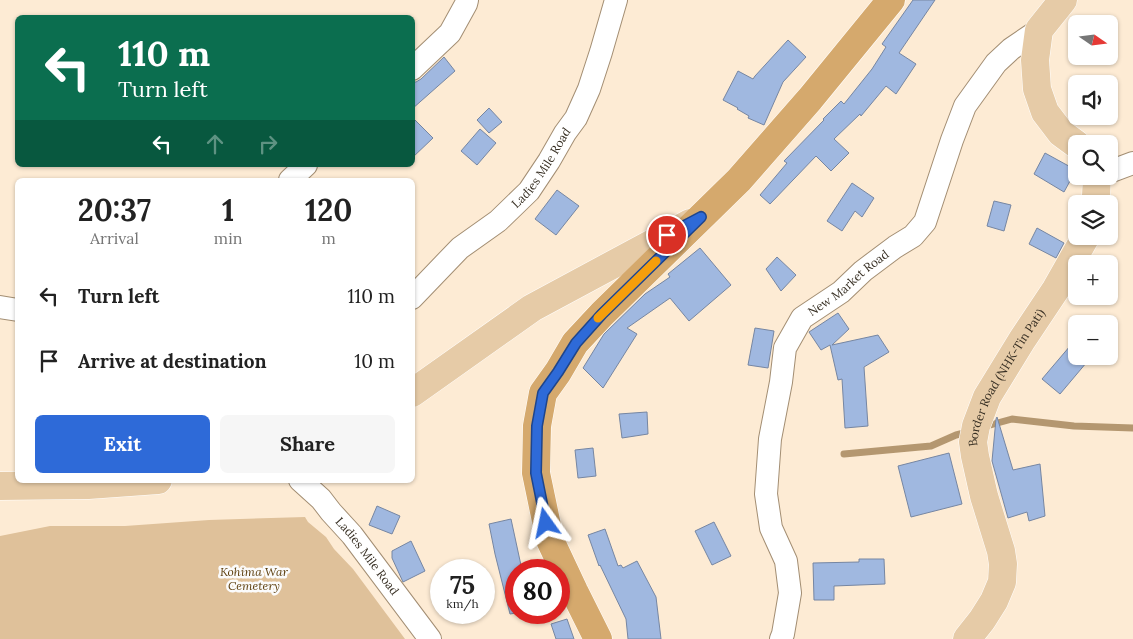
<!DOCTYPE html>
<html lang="en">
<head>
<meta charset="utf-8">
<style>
	:root { --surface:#fff; --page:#f6f6f6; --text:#222; --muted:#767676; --accent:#2e6ad8 }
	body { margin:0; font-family:Lora,serif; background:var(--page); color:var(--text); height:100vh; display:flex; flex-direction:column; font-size:19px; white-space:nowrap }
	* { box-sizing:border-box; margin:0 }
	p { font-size:16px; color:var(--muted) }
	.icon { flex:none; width:28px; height:28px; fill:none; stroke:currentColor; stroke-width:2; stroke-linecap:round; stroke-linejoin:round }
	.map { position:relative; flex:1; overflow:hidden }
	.panel { position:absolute; left:15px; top:178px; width:400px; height:305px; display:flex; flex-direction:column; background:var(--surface); border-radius:8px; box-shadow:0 1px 4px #0004 }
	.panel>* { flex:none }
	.hud { position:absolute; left:15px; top:15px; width:400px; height:152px; border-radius:8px; box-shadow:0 1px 4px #0004; background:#0b6e4f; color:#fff; overflow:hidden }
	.needle { width:32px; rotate:104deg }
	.buttons { position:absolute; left:1068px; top:15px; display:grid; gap:10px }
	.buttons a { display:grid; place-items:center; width:50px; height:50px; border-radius:8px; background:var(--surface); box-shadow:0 1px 4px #0004; font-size:25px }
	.speed { position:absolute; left:430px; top:559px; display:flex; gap:10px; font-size:25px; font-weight:700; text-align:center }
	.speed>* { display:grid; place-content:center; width:65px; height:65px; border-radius:50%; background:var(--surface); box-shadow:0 1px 4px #0004; line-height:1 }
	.speed small { font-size:12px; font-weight:400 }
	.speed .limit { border:8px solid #d22; background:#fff; color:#111 }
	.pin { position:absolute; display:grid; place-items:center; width:42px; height:42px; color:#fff; margin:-21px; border:2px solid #fff; border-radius:50%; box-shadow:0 1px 5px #0007 }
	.me { position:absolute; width:55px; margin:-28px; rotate:348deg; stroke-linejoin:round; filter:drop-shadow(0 0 4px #0008) }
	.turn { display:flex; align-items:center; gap:18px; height:105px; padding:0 20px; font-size:22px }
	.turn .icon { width:65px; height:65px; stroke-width:2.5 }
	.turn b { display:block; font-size:35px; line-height:42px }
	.lanes { display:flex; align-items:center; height:48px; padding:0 20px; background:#0003; justify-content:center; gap:25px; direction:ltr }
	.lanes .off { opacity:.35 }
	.eta { display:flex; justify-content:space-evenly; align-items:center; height:85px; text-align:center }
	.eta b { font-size:30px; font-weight:700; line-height:35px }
	.cta { display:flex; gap:10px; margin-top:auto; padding:10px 20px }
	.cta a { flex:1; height:58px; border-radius:8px; background:var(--accent); color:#fff; font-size:20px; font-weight:700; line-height:58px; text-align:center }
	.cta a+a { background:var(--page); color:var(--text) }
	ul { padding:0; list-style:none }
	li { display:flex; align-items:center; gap:15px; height:65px; padding:0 20px }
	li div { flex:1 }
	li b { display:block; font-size:19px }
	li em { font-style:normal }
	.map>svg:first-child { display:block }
	.green { fill:#dfc19a }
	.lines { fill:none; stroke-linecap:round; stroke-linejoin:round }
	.stream { stroke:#b49770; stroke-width:7 }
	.building { fill:#a0b8e0; stroke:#7686a2 }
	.minor-casing { stroke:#a38e73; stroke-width:24 }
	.major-casing { stroke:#fff; stroke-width:29 }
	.highway-casing { stroke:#fff; stroke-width:29 }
	.minor { stroke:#fff; stroke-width:22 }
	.major { stroke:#e6cba7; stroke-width:28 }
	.highway { stroke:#d5a96d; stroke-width:28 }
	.route-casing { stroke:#1e458c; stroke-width:12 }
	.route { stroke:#2e6ad8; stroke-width:9 }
	.slow { stroke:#f59e0b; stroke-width:9 }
	.labels { text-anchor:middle; stroke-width:5; stroke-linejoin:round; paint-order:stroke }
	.street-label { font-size:12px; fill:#372f23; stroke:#fbfbfb }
	.park-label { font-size:12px; font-style:italic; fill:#5d3f0e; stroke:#fbfbfb }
</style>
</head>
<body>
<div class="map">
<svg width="1133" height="639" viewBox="0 0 1133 639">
	<rect width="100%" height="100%" fill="#fdebd4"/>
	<path class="green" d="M305,517L308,522L326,537L334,549L353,569L405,639H0V536L50,526H125L209,520Z"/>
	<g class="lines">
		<g class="stream">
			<path d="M983,427L1012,419L1074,426L1133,428"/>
			<path d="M844,454L931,446L956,435L968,432"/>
		</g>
	</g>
	<g class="building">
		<path d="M913,0H935L899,53L916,64L896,94L886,86L861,116L860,114L834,139L849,153L831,171L816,156L770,204L760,195L787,163L784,161L824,120L823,119L841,101L844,104L872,69L886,47L882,44Z"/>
		<path d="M788,40L806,57L783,82L764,125L748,118L749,116L737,109L738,108L723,100L738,71L753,79L755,76Z"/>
		<path d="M444,57L455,71L412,109V82H416L421,79Z"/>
		<path d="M489,108L502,122L489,133L477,120Z"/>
		<path d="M412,117L433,138L412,158Z"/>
		<path d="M480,129L496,143L477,165L461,151Z"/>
		<path d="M1045,153L1076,170L1064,192L1034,174Z"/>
		<path d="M852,183L874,198L862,217L855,211L842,231L827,221Z"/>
		<path d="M557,190L579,206L556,235L535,219Z"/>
		<path d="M994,201L1011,205L1004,231L987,226Z"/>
		<path d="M1037,228L1064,243L1056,258L1029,244Z"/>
		<path d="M700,248L731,285L689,321L670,298L627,328L637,334L603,388L583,368L604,334L645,294L670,277L668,274Z"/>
		<path d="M777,257L796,275L781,291L766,269Z"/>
		<path d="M838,313L849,329L832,345L878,335L889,352L864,367L868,426L845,428L842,379L838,380L830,345L821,350L809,332Z"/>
		<path d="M755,328L774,331L768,368L748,365Z"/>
		<path d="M1076,339V356H1092L1060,394L1042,379Z"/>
		<path d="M647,412L648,434L622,438L619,414Z"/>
		<path d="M997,417L1013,470L1040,464L1045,516L1029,521L1027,512L1008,518L992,461L996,419Z"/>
		<path d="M593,448L596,476L578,478L575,450Z"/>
		<path d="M949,453L962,504L911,517L898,466Z"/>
		<path d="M377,506L400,516L392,534L369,525Z"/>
		<path d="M511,519L522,570H516V613L510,614L495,554L489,524Z"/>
		<path d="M714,522L731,556L712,565L695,531Z"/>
		<path d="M605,529L618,566L621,565L623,568L637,561L656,597L661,639H628L626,619L600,565L599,566L588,535Z"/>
		<path d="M411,541L425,571L403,582L392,558V551Z"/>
		<path d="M859,559H884L885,584L834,586V600H814L813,563L859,562Z"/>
		<path d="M567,619L574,639H556L551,624Z"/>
	</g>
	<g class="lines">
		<defs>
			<g id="minor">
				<path d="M412,69L450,33L466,4L467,0"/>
				<path d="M1109,172L1133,163"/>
				<path d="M290,180L306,165"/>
				<path id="s1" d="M412,298L460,248L498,221L529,191L549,161L565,133L576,118L589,89L601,52L616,0"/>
				<path d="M0,307L18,310"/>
				<path id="s2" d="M300,480L321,499L331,512L352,535L430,639"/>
				<path id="s3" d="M781,639L783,634L790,593L786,561L771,528L766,494L770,439L781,382L785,348L802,318L841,292L863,271L895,247L913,236L925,222L952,140L965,106L996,63L1011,49L1039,30"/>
			</g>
			<g id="major">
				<path d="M1063,0L1039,30L1035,60L1037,89L1045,112L1061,133L1076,144"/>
				<path d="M1094,204L1096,196L1097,176"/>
				<path d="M412,393L532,308L690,223"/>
				<path d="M0,486L88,485L158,480"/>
				<path id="s4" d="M967,639L982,620L994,601L1002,582L1003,564L1001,551L984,496L975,456L973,442L976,426L987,397L1022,340L1056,289L1086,236"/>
			</g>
			<path id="highway" d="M598,639L574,591L550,540L536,473L537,426L543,393L558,372L575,343L602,314L739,180L810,99L891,0"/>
		</defs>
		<use href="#minor" class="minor-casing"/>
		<use href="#major" class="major-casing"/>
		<use href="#highway" class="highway-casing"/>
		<use href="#minor" class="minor"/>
		<use href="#major" class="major"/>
		<use href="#highway" class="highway"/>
	</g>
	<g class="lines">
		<defs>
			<path id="route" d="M546,523L536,473L537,426L543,393L558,372L576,343L602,314L701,217L667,235"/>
		</defs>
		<use href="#route" class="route-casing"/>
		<use href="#route" class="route"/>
		<path class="slow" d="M598,318L656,261"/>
	</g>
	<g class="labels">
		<g class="street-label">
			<text dy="4" stroke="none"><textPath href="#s1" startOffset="185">Ladies Mile Road</textPath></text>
			<text dy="4" stroke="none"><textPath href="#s3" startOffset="390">New Market Road</textPath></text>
			<text dy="4" stroke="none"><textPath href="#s4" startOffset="284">Border Road (NHK-Tin Pati)</textPath></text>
			<text dy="4" stroke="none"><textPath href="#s2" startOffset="102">Ladies Mile Road</textPath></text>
		</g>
		<g class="park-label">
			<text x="254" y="576">Kohima War<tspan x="254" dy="14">Cemetery</tspan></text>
		</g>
	</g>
</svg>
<div class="buttons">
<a><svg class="needle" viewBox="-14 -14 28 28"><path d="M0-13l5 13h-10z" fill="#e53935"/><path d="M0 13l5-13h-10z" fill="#767676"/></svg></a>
<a><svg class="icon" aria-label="sound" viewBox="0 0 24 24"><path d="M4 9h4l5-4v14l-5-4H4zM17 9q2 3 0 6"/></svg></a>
<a><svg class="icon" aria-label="search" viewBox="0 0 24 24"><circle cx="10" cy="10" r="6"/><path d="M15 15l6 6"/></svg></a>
<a><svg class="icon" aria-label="layers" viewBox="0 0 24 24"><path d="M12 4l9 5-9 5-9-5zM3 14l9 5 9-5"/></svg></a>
<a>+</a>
<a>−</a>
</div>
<div class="speed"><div>75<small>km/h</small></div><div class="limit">80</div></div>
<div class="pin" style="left:667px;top:235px;background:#d93025"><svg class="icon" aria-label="arrive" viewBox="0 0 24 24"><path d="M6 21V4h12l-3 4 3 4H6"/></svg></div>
<svg class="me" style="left:546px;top:523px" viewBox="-20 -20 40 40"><path d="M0-17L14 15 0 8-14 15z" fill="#2e6ad8" stroke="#fff" stroke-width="4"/></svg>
<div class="hud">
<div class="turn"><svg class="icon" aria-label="left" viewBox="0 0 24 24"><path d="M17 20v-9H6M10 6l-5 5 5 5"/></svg><div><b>110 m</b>Turn left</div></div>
<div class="lanes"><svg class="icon" aria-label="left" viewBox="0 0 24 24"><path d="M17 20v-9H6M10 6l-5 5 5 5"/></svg><svg class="icon off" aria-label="ahead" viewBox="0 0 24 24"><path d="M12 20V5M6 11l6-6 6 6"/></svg><svg class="icon off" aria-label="right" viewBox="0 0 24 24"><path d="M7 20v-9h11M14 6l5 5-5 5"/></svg></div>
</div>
<section class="panel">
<div class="eta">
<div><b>20:37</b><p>Arrival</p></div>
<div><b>1</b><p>min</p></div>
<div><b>120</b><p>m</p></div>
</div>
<ul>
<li><svg class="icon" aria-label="left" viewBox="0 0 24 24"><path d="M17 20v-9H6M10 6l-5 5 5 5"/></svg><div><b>Turn left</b></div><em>110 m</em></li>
<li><svg class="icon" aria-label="arrive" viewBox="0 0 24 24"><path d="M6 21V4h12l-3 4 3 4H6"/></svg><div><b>Arrive at destination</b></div><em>10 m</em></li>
</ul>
<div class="cta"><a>Exit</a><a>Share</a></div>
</section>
</div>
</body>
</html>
